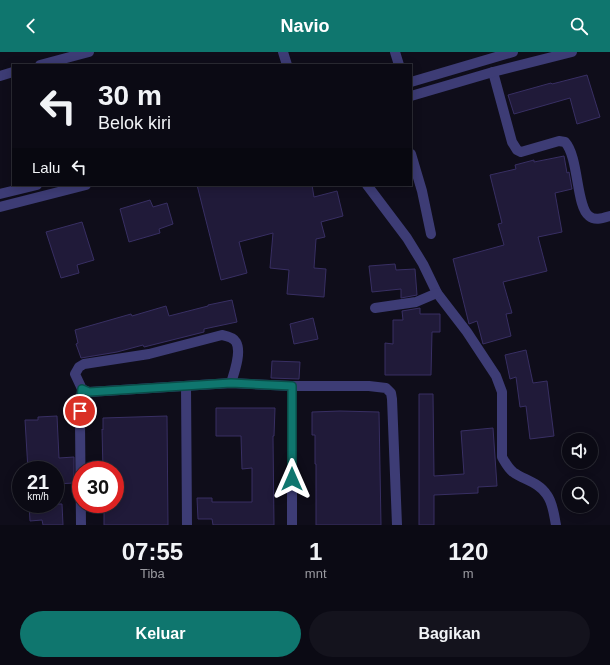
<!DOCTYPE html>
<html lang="id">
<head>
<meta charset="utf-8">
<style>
	:root { --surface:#0b0a14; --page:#14131d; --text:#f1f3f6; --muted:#9a9aa0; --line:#2b2b34; --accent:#0f766e }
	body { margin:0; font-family:Arial,sans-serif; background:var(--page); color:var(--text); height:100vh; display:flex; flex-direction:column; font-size:15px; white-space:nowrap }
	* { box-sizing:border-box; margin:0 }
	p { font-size:13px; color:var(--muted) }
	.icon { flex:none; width:22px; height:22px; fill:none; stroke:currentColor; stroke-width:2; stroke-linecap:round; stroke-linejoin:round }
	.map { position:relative; height:473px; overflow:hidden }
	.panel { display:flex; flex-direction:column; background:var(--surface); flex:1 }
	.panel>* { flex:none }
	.banner { position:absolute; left:12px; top:12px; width:400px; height:122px; border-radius:0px; box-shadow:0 2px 10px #0003,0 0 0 1px var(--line); background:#0b0a14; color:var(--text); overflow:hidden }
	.controls { position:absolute; left:562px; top:381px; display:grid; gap:8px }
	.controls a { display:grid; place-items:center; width:36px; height:36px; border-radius:50%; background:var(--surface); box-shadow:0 2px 10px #0003,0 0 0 1px var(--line); font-size:20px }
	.speed { position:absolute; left:12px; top:409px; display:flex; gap:8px; font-size:20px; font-weight:700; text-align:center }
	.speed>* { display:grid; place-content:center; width:52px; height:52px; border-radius:50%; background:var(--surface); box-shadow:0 2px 10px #0003,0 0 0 1px var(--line); line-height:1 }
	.speed small { font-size:10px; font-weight:400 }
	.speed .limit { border:6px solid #d22; background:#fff; color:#111 }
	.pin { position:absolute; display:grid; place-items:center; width:34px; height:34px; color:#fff; margin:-17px; border:2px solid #fff; border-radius:50%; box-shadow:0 1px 4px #0007 }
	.me { position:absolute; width:44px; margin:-22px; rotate:0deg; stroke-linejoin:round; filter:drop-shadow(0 0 3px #0008) }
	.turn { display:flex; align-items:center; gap:14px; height:84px; padding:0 20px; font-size:18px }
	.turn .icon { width:52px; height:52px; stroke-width:2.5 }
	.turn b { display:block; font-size:28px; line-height:34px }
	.then { display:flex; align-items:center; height:38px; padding:0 20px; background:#0003; gap:8px; font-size:15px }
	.eta { display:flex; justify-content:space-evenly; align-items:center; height:68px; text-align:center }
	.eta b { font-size:24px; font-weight:700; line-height:28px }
	.cta { display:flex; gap:8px; margin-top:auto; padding:8px 20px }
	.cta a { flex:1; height:46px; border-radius:24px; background:var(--accent); color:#fff; font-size:16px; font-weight:700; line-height:46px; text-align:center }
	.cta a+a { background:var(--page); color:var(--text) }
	header { display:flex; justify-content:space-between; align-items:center; height:52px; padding:0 20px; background:var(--accent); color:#fff; font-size:18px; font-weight:700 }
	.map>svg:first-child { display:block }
	.building { fill:#201a39; stroke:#382f63 }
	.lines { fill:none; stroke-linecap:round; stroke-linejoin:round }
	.street { stroke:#3d3c75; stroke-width:10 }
	.route-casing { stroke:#0a4d48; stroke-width:10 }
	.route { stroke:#0f766e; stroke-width:7 }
</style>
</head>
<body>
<header><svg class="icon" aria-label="back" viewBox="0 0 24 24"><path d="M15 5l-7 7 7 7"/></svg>Navio<svg class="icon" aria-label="search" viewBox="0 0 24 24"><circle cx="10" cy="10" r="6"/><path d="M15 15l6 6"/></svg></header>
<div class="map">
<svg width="610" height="473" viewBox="0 0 610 473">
	<rect width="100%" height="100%" fill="#0f0d1a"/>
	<g class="building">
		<path d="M587,23L600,65L577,72L570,46L514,62L508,43L551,31L552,32Z"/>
		<path d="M564,104L567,121L569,120L572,137L555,141L562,180L538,185L547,219L503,230L512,261L506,262L511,284L483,292L477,269L469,272L453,207L504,193L498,172L502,171L490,123L516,117L515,113L534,108V110Z"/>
		<path d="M197,133H312L314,145L337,139L343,164L321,170L325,185L316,187L314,216L326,217L324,245L287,242L289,218L270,216L273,181L239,190L247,221L221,228Z"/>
		<path d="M150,148L153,155L167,151L173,172L159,177L160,181L129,190L120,157Z"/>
		<path d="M82,170L94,208L77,213L79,221L61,226L46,180Z"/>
		<path d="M395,212L396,218L415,217L417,243L401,246V237L372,240L369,214Z"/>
		<path d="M232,248L237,270L204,277V280L144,295L143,293L117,300L81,306L76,292L78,291L75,278L131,262L132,264L166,254L169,264L208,254V253Z"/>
		<path d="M420,256V262H440V280H432L431,323H385V291L393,292V268H403L402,259Z"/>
		<path d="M313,266L318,287L294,292L290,272Z"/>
		<path d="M526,298L533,331L547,329L554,384L530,387L526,354L520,355L516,325L510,327L505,303Z"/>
		<path d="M272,309L300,310L299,327L271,326Z"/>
		<path d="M419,342H433L434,424L464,422L461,379L493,376L497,434L478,435V441L434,443V473H419Z"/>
		<path d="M216,356H275L274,384H273L274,473H213L212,467H198L197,446H212V450H252V416L242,417L241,384H216Z"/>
		<path d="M340,359L379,360L381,473H316V412H315V383H312V360Z"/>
		<path d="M57,364L59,406L74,405V431L55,432V418H28L25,368H38V365Z"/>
		<path d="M167,364L168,473H104V452H115V418H103L102,377L103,378V366Z"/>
		<path d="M29,452H62L63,473H43L42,468L30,469Z"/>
	</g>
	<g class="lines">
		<g class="street">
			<path d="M283,0L287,13"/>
			<path d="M395,0L399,13"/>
			<path d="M40,13L89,0"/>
			<path d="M493,20L512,90L517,98L521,100L559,89L565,90C579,105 576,155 589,164C595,169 603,166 610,164"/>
			<path d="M0,24L13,20"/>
			<path d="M411,30L513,0"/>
			<path d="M411,44L493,20L572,0"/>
			<path d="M411,102L422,139L431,182"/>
			<path d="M367,133L407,186L423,212L437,241L467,280L496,324L502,340V405C505,410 508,416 513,420C524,428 539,430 547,443C553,451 554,463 556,473"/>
			<path d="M0,142L37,133"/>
			<path d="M0,155L86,133"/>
			<path d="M375,256L416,250L437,241"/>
			<path d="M231,331C234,321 242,300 236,290C234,286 227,284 222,283L149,302L84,312L79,315L75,322L82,337L89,340L231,331L292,334H369L386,336L391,341L392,347L397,473"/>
			<path d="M186,334L187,473"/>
			<path d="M292,334V473"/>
			<path d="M81,473L80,370L82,337"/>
		</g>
	</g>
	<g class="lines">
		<defs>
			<path id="route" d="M80,359L82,337L89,340L231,331L292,334V427"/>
		</defs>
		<use href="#route" class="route-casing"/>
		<use href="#route" class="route"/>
	</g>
</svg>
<div class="controls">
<a><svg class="icon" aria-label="sound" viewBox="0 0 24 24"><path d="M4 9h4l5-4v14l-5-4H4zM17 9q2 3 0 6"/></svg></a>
<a><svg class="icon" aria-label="search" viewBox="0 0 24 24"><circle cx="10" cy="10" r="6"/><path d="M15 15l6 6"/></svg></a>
</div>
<div class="speed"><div>21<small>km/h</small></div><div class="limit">30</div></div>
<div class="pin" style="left:80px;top:359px;background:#d93025"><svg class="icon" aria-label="arrive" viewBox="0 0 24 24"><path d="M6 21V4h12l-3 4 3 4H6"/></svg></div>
<svg class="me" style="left:292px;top:427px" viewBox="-20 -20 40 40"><path d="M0-17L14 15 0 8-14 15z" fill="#0f766e" stroke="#fff" stroke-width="4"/></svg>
<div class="banner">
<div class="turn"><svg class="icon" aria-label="left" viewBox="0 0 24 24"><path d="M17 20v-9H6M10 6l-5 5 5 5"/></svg><div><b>30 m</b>Belok kiri</div></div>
<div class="then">Lalu<svg class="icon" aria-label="left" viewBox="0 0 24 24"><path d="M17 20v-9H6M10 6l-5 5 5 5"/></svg></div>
</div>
</div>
<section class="panel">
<div class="eta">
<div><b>07:55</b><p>Tiba</p></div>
<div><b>1</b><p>mnt</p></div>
<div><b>120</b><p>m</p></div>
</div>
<div class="cta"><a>Keluar</a><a>Bagikan</a></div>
</section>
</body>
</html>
